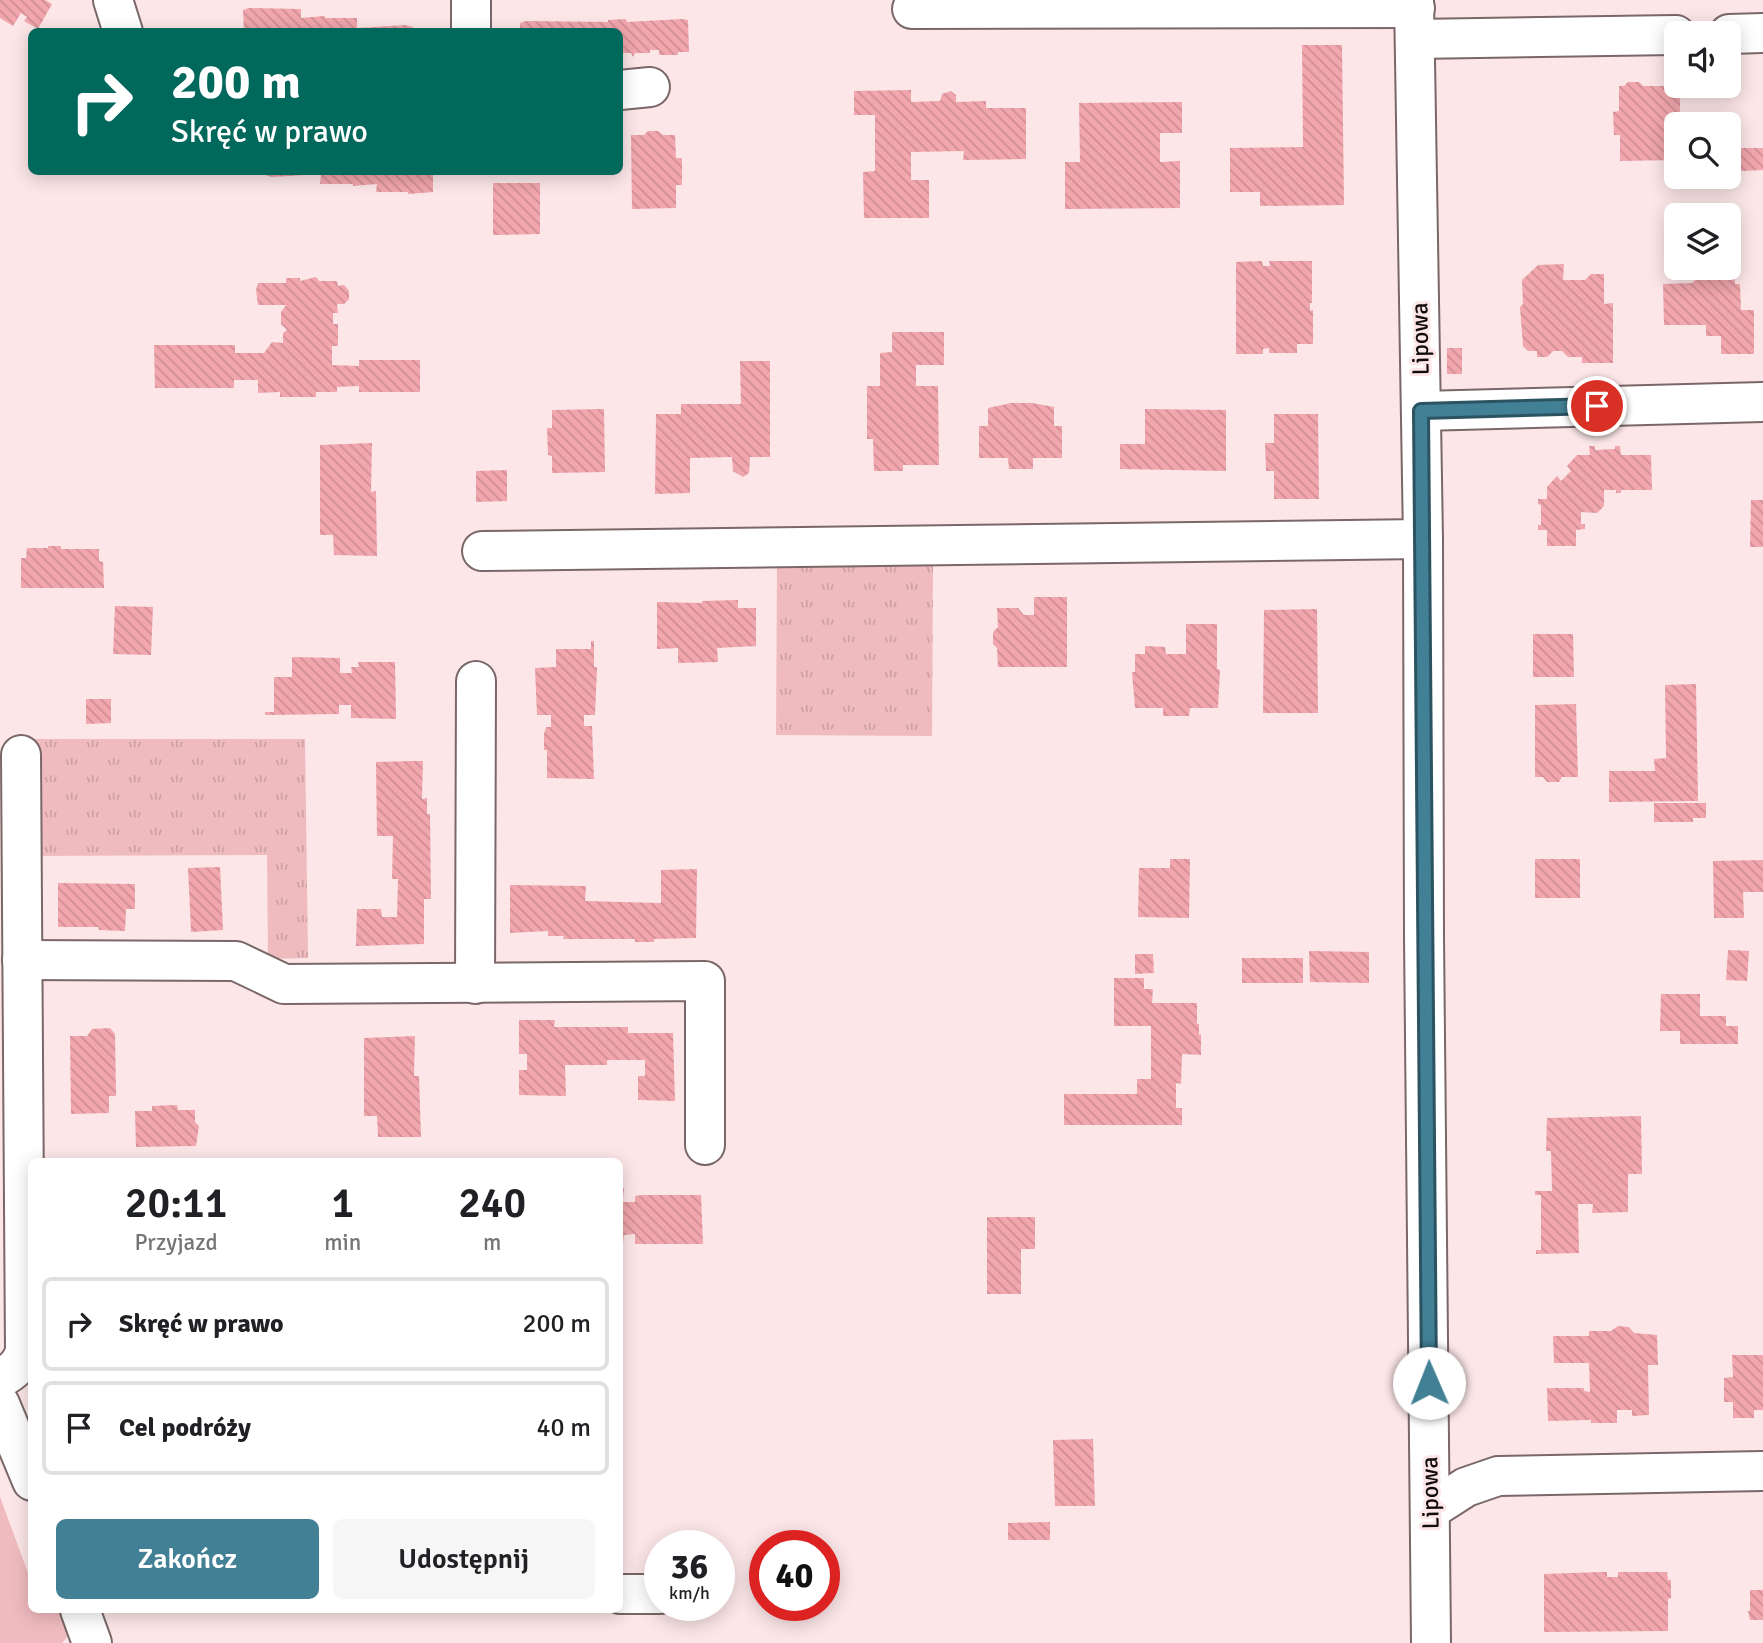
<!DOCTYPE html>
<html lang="pl">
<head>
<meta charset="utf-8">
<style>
	:root { --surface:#fff; --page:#f6f6f6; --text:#202124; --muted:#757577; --line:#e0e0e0; --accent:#428095 }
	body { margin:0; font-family:Signika,sans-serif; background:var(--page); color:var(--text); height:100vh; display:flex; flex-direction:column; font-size:26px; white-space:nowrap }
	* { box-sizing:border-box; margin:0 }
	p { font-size:23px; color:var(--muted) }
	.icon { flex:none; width:38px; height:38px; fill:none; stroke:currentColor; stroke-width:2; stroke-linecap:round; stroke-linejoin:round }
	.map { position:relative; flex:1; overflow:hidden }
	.sheet { position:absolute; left:28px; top:1158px; width:595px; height:455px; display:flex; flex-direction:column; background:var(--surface); border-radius:10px; box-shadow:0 4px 18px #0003 }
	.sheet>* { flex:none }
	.hud { position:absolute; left:28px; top:28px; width:595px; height:147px; border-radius:10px; box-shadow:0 4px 18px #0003; background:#00695c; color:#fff; overflow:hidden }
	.controls { position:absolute; left:1664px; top:21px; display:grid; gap:14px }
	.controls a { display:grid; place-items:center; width:77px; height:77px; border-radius:10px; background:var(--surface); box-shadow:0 4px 18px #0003; font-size:35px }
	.speed { position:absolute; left:644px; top:1530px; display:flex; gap:14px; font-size:35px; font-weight:700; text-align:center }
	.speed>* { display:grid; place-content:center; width:91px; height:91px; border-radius:50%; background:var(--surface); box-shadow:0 4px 18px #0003; line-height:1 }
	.speed small { font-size:18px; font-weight:400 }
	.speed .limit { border:10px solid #d22; background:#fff; color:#111 }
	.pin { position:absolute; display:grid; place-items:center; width:60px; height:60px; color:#fff; margin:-30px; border:4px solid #fff; border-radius:50%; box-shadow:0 2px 7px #0007 }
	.me { position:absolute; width:77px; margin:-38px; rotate:359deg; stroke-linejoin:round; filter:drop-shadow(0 0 5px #0008) }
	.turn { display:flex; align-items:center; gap:24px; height:147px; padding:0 28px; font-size:32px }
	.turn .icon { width:91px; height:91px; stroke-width:2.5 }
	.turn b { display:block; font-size:49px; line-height:60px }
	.eta { display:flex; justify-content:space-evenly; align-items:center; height:119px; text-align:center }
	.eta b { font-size:42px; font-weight:600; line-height:49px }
	.action { display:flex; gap:14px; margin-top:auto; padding:14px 28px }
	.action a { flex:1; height:80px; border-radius:10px; background:var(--accent); color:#fff; font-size:28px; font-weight:600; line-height:80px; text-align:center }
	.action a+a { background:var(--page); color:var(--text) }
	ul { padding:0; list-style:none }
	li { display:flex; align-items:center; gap:21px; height:94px; margin:0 14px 10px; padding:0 14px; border:4px solid var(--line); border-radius:10px }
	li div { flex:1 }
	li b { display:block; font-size:26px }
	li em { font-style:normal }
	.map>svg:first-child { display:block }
	.grass { fill:url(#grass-tufts) }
	.pitch { fill:#f0bbbf }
	.building { fill:url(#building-back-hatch) }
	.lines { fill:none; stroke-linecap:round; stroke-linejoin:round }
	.minor-casing { stroke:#7a6768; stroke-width:42 }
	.minor { stroke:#fff; stroke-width:38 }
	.route-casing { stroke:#2b5361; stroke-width:18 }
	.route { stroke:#428095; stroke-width:12 }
	.labels { text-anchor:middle; stroke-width:6; stroke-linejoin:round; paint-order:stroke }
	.street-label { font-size:24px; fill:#130c0d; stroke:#fce6e8 }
</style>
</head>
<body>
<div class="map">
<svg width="1763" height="1643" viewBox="0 0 1763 1643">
	<defs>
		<pattern id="grass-tufts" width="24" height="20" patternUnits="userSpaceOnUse" patternTransform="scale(1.75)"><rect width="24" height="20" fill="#f0bbbf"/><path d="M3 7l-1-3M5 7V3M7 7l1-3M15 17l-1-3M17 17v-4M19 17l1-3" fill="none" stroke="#cda0a3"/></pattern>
		<pattern id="building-back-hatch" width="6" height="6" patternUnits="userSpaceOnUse" patternTransform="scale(1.75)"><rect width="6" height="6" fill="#f2a6ad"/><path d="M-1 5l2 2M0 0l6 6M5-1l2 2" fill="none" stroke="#cf8e94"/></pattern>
	</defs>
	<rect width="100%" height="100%" fill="#fce6e8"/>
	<g class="grass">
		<path d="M777,564H933L932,736L776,735Z"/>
		<path d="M30,739H305L308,958L268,959L267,855L31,856Z"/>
	</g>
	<path class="pitch" d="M0,1497L31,1581L32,1610L61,1611L70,1634L62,1643H0Z"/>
	<g class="building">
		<path d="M0,0H45L52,4L38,29L24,21L27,17L21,13L13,26L0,18Z"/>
		<path d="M249,8L301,9V18L325,16V18H357V28L406,25L413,27V32H244L243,10Z"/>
		<path d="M626,19L627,22L682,19L688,20L689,52H678V55H659V50H650V53H635L633,57L631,53H622L620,56V32H520V23L526,21L608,22V20Z"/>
		<path d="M1302,45H1342L1344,205L1260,206V192H1230V148L1303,147Z"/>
		<path d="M1628,82H1639L1643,86H1671L1672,97H1680V117H1671V126H1676V160L1620,161V135H1614L1613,112L1619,111V86H1624Z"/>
		<path d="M911,90V102L940,101L942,94L951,91L956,95V102L986,101V108H1026V159L963,160L964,151L911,152V180H929V218H864L863,172L875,171V115H854V91Z"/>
		<path d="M1182,102V133H1160V162L1180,161V208L1065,209V162H1080L1079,103Z"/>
		<path d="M648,131H658L663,135H675L676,158H682V185H676V208L632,209L631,135H644Z"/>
		<path d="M1740,148H1763V170L1741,171Z"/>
		<path d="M265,172H433V192L408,194V192H376L377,184L353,186V184H320L321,174L272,177L265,175Z"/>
		<path d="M493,183H540V234L493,235Z"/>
		<path d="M1729,244H1734L1735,284H1740L1741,310H1754V354H1721V336H1706V325H1664L1663,284L1692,283L1702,274L1701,268H1729Z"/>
		<path d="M1262,261L1263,266H1270L1269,261H1312V303H1310V311L1313,310V344H1297V353H1269V348L1263,349V354H1236V262Z"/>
		<path d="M1564,264L1563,280H1585L1591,274H1604V304L1613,303V363H1582V357H1568L1562,351H1553L1547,357H1537V351H1528L1523,346L1520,307L1523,304L1522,280L1538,265Z"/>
		<path d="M316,277L319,281H337L338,286L344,285L349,291V299L344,304H337L338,313H333V324H338V346H332V365L359,366V360H420V392H359V386L337,387V392H316V397H280V392L258,393V380H234V388H155L154,345H235V353H264L272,342L283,343V333L287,330L281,324V312L286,305H258L256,290L258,283H286V278H300V281Z"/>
		<path d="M892,332H944V365H916V386H938L939,465H903V471H874L873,439H867V386H880V353L892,352Z"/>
		<rect x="1447" y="348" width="15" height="26"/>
		<path d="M740,361H770V457H750L749,473L743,477L733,471L732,457L690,458V493L655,494L656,414H681V404H741Z"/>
		<path d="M1011,403H1032L1054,407V426H1062V458H1033V469H1009L1008,458H979V426H988V408Z"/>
		<path d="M604,409L605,472L552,473V456L548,455L547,428H552V410Z"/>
		<path d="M1145,409L1226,410V471L1120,469V444H1145Z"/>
		<path d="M1274,414H1318L1319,499H1274V471H1266L1265,443H1274Z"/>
		<path d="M372,443L371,492L376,491L377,556L334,555L333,535H320V445Z"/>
		<path d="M1589,446H1595V450L1615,449V446H1620L1621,455H1651L1652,490H1621V493H1616V490H1604V506L1597,513L1581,512V524H1585V529L1576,530V546H1547V530H1538V525H1541V505L1538,504V499H1547V487L1557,476L1561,481L1571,471L1567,466L1577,455H1590Z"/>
		<path d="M507,470V501L476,502V471Z"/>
		<path d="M1751,500H1763V547H1750Z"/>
		<path d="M48,546H61V549H99V561L103,562L104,588H21V558H26L27,548H48Z"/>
		<path d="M1034,597H1067V667H998L997,648L993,644V632L998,627L997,608H1018L1024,615H1034Z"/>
		<path d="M738,600V608H756V646L717,648L718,662L678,663V648L657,649V602L702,603V601Z"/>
		<path d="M115,606L153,607L151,655L113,654Z"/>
		<path d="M1317,609L1318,713H1263L1264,610Z"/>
		<path d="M1186,624H1217V669L1220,670L1218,708H1190L1189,716H1163V708H1135L1132,672H1135V654H1145V646L1165,647L1166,654H1186Z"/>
		<path d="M1533,634H1573L1574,677H1533Z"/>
		<path d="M591,641H594V667H597L595,715H584V726H592L594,779L547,778V750H544V734L546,727H551V715H537L535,668L556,667V649H591Z"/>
		<path d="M292,657L340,658V673H352L351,667H359L358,662H395L396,719L351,718V705H339V714L265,715V712H274V677H292Z"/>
		<path d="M1696,684L1698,801L1609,802V771H1655L1654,759L1666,758L1665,685Z"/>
		<path d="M86,699H111V723L86,724Z"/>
		<path d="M1576,704L1578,777H1562L1559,782H1547L1543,777H1535V705Z"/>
		<path d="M413,761H423L422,799L427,798V814H430L431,899H424V944L356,946L357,909H381L382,917H397L398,879H392L393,836H377L376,762Z"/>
		<path d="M1654,803H1706V818H1693V822H1654Z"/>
		<path d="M1170,859H1190L1189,918L1138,917L1139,868H1170Z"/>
		<rect x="1535" y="859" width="45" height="39"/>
		<path d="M1763,860V892H1743L1744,918H1714L1713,861Z"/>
		<path d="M220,867L223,930L191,932L188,868Z"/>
		<path d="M697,869L696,938L654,939V942H635V939H563L564,936H548V931L510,933V885L586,886L585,901L661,903V870Z"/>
		<path d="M58,883L135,884V909H126L125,931L99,930L98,927H58Z"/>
		<path d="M1728,950L1749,951L1747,981L1726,980Z"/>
		<path d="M1309,951L1369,952V983L1310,982Z"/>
		<path d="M1135,954H1153L1154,973L1135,974Z"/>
		<rect x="1242" y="958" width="61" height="25"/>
		<path d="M1114,978H1144V989H1153L1152,1003H1197V1024H1199V1035L1201,1034V1055L1182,1054L1181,1084L1176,1083V1108H1182V1125H1064V1094H1137V1079H1151V1026H1114Z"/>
		<path d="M1661,994H1700V1016H1726V1026H1738V1044H1680V1031H1660Z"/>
		<path d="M519,1020H555L554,1027H628V1033H673L675,1101L638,1100V1076H645V1060H607V1065H565L566,1096L519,1095V1070H527V1054H519Z"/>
		<path d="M110,1028L115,1034L116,1096H109V1113L71,1114L70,1036H87L92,1029Z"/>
		<path d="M415,1036L414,1076H419L421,1137H378L377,1116H364V1038Z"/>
		<path d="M177,1105L178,1110H195V1122L199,1126L196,1146L136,1147L135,1111H152V1106Z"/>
		<path d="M1641,1116L1642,1174H1628V1212L1592,1213L1593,1204H1578L1579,1253L1536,1254V1250H1541V1195H1535V1191H1552L1551,1151H1546L1547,1118Z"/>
		<path d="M620,1188H624L623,1202H635V1196L642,1195H701L703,1244H635V1234L624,1235L623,1244H620Z"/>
		<path d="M987,1217H1035V1249H1021V1294H987Z"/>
		<path d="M1618,1326L1629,1327L1634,1333L1657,1335L1658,1365H1648L1649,1415L1632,1416V1410H1617V1423H1591V1420L1548,1421L1547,1388H1584V1391L1590,1392L1589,1363H1554L1553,1336H1589V1331H1611Z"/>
		<path d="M1732,1355H1763V1410H1754V1418H1733V1402H1724V1378L1733,1377Z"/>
		<path d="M1093,1439L1095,1506H1055L1053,1440Z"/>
		<path d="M1050,1522V1540H1008V1523Z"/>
		<path d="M1601,1572H1607V1577H1618V1572H1667L1668,1580H1671V1598L1668,1599V1631L1544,1632V1574Z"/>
		<path d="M1750,1590H1763V1620H1750L1748,1611H1750Z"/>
	</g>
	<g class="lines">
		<defs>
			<g id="minor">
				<path d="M113,0L123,32"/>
				<path d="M471,0V32"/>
				<path d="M1414,0L1423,539L1424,936L1431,1643"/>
				<path d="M912,9L1415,8"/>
				<path d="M1729,34L1763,33"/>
				<path d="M1415,39L1676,35"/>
				<path d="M620,90L650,87"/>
				<path d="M1421,411L1763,402"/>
				<path d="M482,551L1423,539"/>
				<path d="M22,960L236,961L284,984L705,981V1145"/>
				<path d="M475,984L476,681"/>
				<path d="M0,1379C13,1371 20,1366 25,1352L21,755"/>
				<path d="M0,1404L32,1481"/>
				<path d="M1430,1510L1466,1487L1498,1476L1763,1471"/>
				<path d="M620,1594H660"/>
				<path d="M80,1610L92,1643"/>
			</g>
		</defs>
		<use href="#minor" class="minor-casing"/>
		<use href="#minor" class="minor"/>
	</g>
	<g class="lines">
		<defs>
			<path id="route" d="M1429,1383L1421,411L1597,406"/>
		</defs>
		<use href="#route" class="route-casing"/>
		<use href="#route" class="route"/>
	</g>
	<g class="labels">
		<g class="street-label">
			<text transform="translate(1420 339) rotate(-91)" y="8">Lipowa</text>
			<text transform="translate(1430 1493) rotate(-91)" y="8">Lipowa</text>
		</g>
	</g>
</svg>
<div class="controls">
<a><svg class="icon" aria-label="sound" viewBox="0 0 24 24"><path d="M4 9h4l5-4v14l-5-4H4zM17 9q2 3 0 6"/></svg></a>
<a><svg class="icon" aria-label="search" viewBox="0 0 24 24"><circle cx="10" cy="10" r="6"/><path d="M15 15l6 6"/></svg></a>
<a><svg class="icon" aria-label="layers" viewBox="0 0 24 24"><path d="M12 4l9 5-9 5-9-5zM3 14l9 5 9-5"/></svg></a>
</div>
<div class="speed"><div>36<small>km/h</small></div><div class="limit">40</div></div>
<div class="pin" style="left:1597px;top:406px;background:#d93025"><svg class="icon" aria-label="arrive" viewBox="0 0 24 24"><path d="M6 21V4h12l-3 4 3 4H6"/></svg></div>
<svg class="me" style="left:1429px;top:1383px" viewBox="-20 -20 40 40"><circle r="19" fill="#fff"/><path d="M0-13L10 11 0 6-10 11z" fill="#428095"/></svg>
<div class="hud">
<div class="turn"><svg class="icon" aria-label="right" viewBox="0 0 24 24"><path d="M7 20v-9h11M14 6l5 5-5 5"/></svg><div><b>200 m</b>Skręć w prawo</div></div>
</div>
<section class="sheet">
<div class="eta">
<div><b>20:11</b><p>Przyjazd</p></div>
<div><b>1</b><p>min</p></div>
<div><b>240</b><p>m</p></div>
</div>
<ul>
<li><svg class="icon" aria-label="right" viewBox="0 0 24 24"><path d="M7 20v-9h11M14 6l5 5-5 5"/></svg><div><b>Skręć w prawo</b></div><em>200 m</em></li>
<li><svg class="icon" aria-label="arrive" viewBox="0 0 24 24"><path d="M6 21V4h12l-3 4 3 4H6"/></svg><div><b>Cel podróży</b></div><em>40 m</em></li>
</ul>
<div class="action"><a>Zakończ</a><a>Udostępnij</a></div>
</section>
</div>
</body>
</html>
